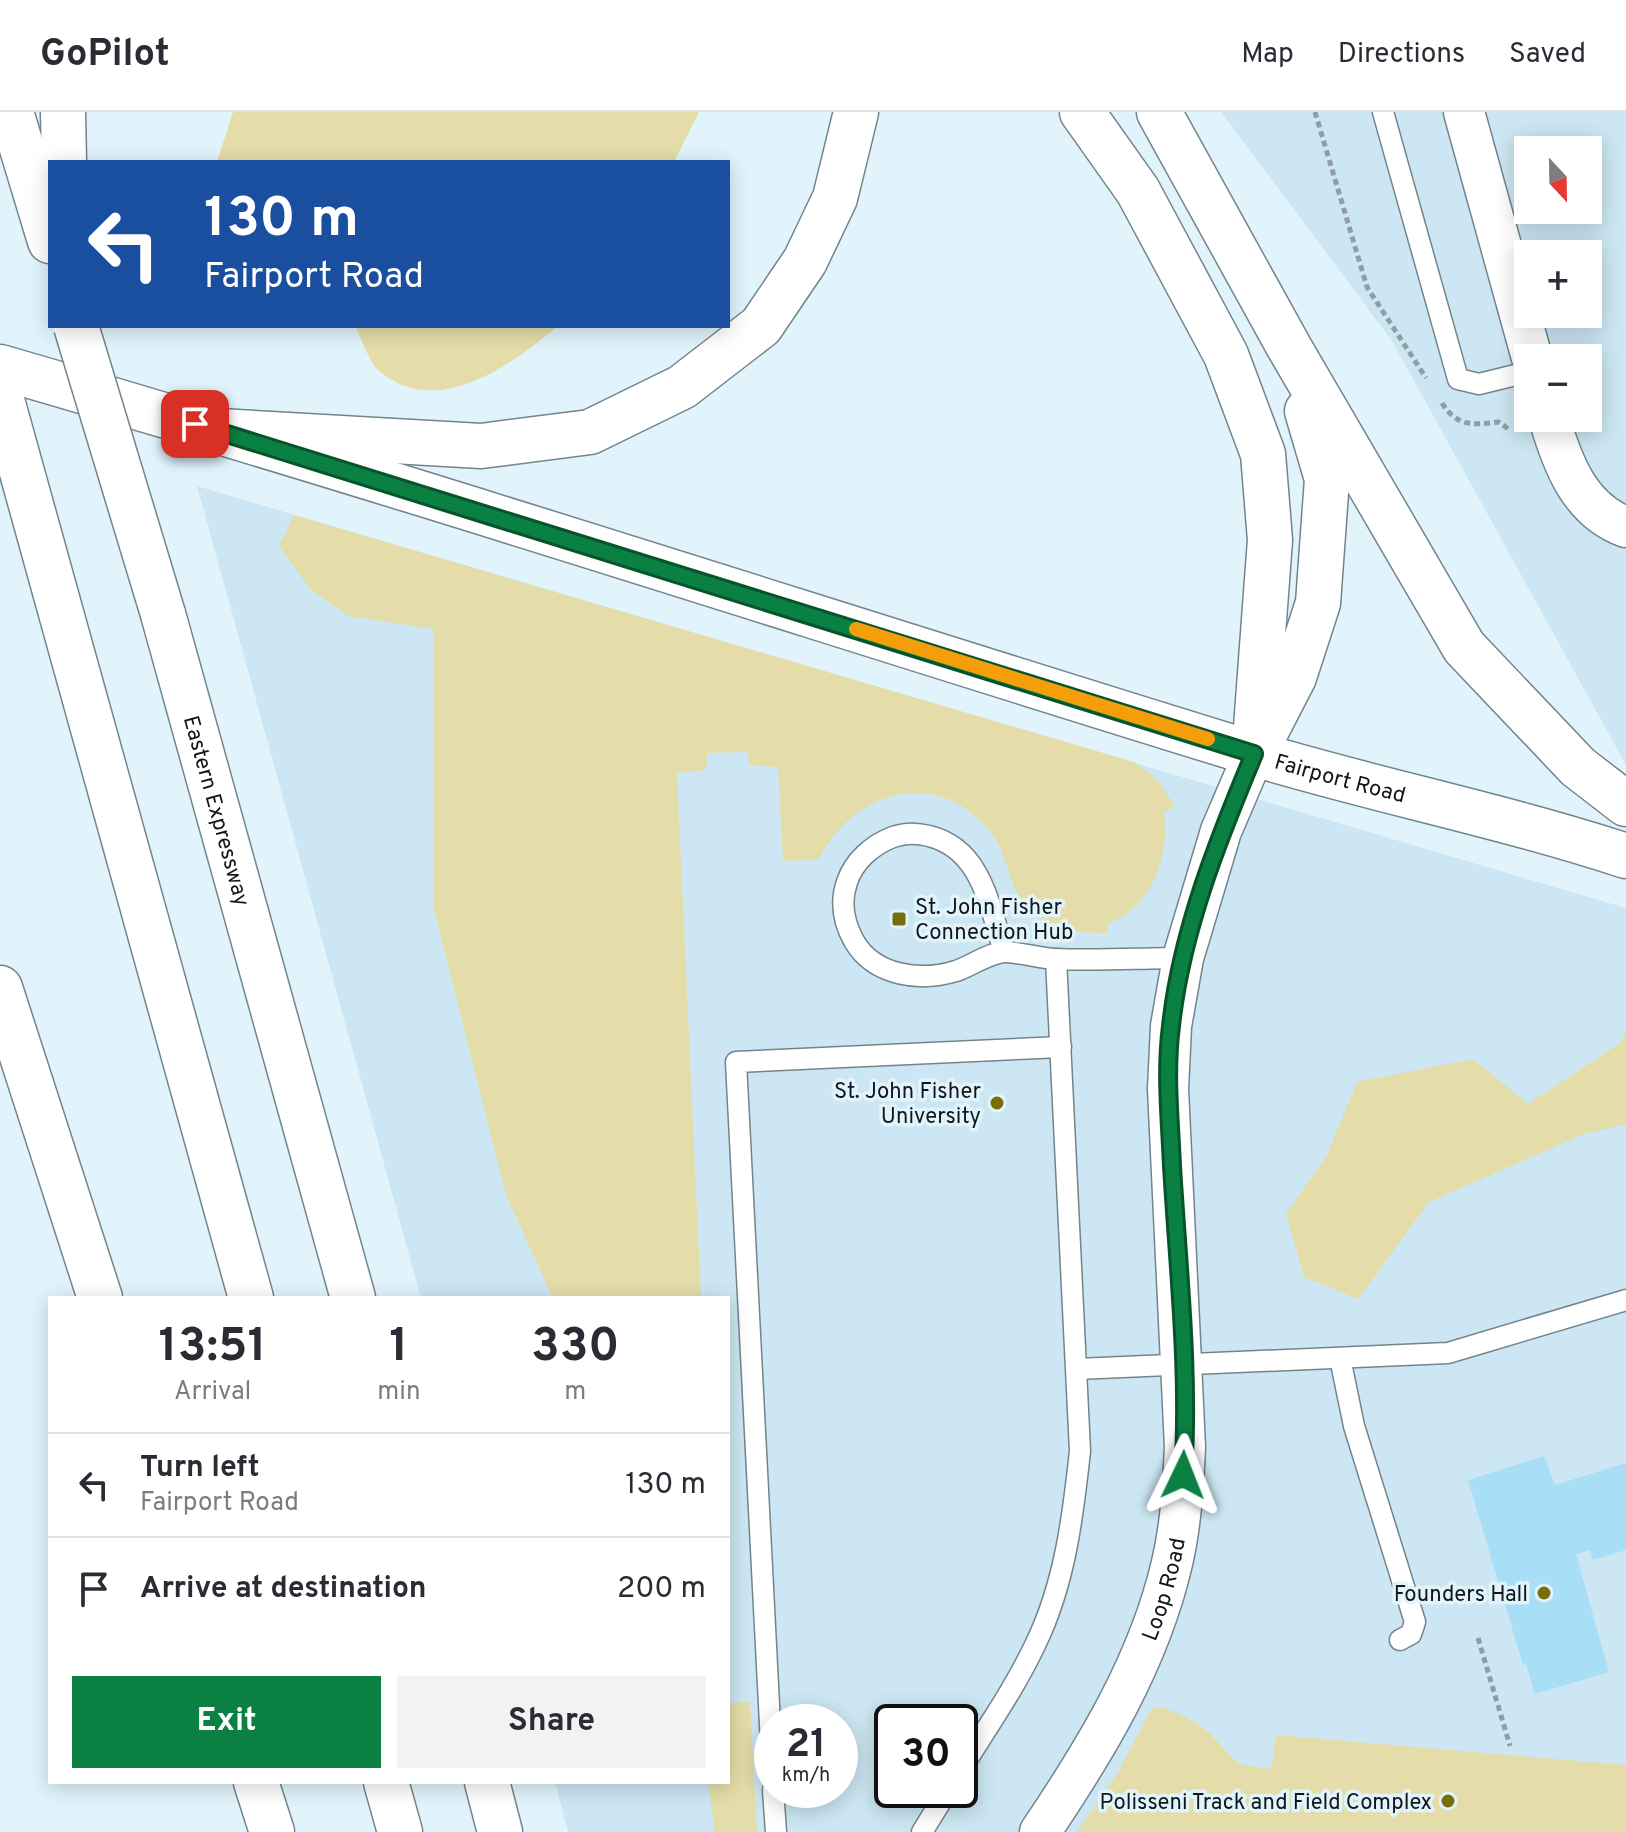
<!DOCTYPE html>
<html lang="en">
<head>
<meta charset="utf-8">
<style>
	:root { --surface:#fff; --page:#f2f2f3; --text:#2b2b33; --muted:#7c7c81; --line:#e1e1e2; --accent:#0b8043 }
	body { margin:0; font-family:Overpass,sans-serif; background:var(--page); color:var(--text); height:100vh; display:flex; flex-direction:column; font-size:30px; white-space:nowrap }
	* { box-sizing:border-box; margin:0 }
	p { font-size:26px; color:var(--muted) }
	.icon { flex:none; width:44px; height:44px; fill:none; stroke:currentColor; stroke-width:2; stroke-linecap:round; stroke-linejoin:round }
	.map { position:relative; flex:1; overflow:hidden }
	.details { position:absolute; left:48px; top:1184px; width:682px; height:488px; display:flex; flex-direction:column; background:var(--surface); border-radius:0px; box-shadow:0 4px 20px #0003 }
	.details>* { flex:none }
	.top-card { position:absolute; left:48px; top:48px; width:682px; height:168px; border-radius:0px; box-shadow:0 4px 20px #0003; background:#1a4fa0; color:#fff; overflow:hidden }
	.needle { width:52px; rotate:158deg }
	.buttons { position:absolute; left:1514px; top:24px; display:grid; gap:16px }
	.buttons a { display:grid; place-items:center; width:88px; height:88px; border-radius:0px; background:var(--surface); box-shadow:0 4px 20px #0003; font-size:40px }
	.speed { position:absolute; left:754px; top:1592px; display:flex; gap:16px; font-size:40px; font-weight:700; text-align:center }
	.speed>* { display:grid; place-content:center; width:104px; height:104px; border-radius:50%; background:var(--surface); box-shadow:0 4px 20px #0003; line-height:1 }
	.speed small { font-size:20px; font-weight:400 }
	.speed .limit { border:4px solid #111; border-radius:12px; background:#fff; color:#111 }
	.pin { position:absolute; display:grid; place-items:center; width:68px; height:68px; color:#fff; margin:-34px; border-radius:16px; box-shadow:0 4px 12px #0006 }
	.me { position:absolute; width:88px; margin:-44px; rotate:2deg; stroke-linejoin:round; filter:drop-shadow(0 0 6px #0008) }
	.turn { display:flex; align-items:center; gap:28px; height:168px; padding:0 24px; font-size:36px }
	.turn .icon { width:104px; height:104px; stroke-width:2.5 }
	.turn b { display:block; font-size:56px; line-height:68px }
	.eta { display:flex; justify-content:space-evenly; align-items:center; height:136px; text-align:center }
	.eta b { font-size:48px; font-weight:700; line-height:56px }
	.button { display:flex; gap:16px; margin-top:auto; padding:16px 24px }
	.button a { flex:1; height:92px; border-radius:0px; background:var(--accent); color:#fff; font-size:32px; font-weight:700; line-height:92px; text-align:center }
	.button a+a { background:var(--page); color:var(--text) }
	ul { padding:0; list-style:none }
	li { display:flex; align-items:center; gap:24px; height:104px; padding:0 24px; border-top:2px solid var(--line) }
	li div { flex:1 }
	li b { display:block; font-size:30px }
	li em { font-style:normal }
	header { display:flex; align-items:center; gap:48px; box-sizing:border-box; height:112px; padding:0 40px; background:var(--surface); border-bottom:2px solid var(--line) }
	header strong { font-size:38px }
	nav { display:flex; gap:44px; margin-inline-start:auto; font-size:28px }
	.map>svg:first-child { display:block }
	.built { fill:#cce7f3; fill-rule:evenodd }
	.green { fill:#e4dda9 }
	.building { fill:#a8dff7 }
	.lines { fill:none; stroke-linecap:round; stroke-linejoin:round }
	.lane-casing { stroke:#73848c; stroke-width:23 }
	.street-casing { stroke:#73848c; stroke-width:43 }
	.primary-casing { stroke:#73848c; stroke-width:47 }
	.highway-casing { stroke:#73848c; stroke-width:47 }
	.path { stroke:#909ea4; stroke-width:5; stroke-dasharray:6 4; stroke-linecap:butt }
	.lane { stroke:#fff; stroke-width:20 }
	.street { stroke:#fff; stroke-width:40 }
	.primary { stroke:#fff; stroke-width:44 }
	.highway { stroke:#fff; stroke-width:44 }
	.highway-bridge-casing { stroke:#73848c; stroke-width:47; stroke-linecap:butt }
	.highway-bridge { stroke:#fff; stroke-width:44 }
	.route-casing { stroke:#07532c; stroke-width:20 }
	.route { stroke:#0b8043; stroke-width:14 }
	.slow { stroke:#f59e0b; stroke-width:14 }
	.poi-dot { fill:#796e0a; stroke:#e1f4fc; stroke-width:3 }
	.labels { text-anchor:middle; stroke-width:7; stroke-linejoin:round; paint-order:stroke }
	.street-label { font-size:22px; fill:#101619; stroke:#e1f4fc }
	.poi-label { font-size:22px; fill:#101619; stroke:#e1f4fc; text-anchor:end }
</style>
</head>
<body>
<header>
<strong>GoPilot</strong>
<nav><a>Map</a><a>Directions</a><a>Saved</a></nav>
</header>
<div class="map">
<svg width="1626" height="1720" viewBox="0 0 1626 1720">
	<rect width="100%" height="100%" fill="#e1f4fc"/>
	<g class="built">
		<path d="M1221,0H1626V653L1392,229ZM1528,38H1588V98H1528ZM1528,142H1588V202H1528ZM1528,246H1588V306H1528Z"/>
		<path d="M197,374L1626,796V1720H568L555,1670H728V1186H421ZM772,1610H840V1678H772ZM892,1610H960V1678H892Z"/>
	</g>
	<g class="green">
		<path d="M233,0H699L674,50H217Z"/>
		<path d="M355,214H558C511,253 436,309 378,258C368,248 362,227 355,214Z"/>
		<path d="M294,403L1134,650L1156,666L1175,694L1164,700C1170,744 1152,795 1108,811L1107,821C1079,822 1049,819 1028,797C1008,776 1009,744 991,721C939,653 852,678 819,748L783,749L778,655L749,653L748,640L707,641V654L702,659L677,660L701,1186H553L506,1083L434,798L433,517L348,504L310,477L279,434Z"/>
		<path d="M1626,921V1012L1584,1022L1429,1090L1358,1187L1304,1165L1286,1102L1327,1043L1357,970L1473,947L1528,992L1620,931Z"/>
		<path d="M750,1590L757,1720H715L708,1670H728V1591Z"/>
		<path d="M1162,1595C1209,1613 1206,1619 1239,1652L1271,1657L1276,1623L1626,1653V1720H1077L1118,1660L1152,1596Z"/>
	</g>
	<path class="building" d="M1544,1344L1555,1373L1626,1351V1438L1593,1448L1590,1438L1576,1442L1609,1560L1535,1582L1526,1552L1523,1553L1468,1368Z"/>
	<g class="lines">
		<defs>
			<g id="lane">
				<path d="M1383,0L1458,267L1479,272L1528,260"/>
				<path d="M1004,839C989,794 982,737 929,724C918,721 904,721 893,725C872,733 854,749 847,770C840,790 844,811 854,829C874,864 920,870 956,859C971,854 992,839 1007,840C1023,841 1039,846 1055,847C1098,849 1141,846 1183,846"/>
				<path d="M1340,1246L1354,1314L1415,1510L1411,1522L1400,1528"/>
				<path d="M1077,1257L1448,1241L1626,1188"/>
				<path d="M772,1651L736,950L1061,935"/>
				<path d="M960,1659C986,1617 1015,1576 1036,1531C1065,1471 1073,1404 1080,1339L1056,847"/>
				<path d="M773,1678L776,1720"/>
				<path d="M922,1720L948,1678"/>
			</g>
			<g id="street">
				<path d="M1464,0L1532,246"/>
				<path d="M1549,306C1562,350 1579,398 1626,415"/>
				<path id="s1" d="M1040,1720C1096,1637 1149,1550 1172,1451C1181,1413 1183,1374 1185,1335L1168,977L1171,914L1183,846L1221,719L1254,642"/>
			</g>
			<g id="primary">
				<path id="s2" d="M0,255C418,376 832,512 1248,640C1373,678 1501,703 1626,744"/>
			</g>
			<g id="highway">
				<path d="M11,0L50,129"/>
				<path d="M63,0L64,50"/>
				<path d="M1082,0L1138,79L1226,243L1263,342L1270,428L1254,642"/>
				<path d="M1159,0L1289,235L1464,535L1578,655L1626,692"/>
				<path d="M0,281L251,1186"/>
				<path d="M220,319L481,334L590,320L682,275L761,214L805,149L835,86L856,0"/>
				<path id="s3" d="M163,502L353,1186"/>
				<path d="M1262,627L1294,565L1318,491L1327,367L1307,299"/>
				<path d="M0,876L100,1186"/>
				<path d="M256,1670L272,1720"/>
				<path d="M386,1670L400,1720"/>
				<path d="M487,1670L500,1720"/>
			</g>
		</defs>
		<use href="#lane" class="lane-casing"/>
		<use href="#street" class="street-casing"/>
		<use href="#primary" class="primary-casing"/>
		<use href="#highway" class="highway-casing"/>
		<g class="path">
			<path d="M1315,0L1367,175L1426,266"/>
			<path d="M1442,291C1457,315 1473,313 1499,310L1511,319"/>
			<path d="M1478,1526L1510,1634"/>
		</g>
		<use href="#lane" class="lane"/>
		<use href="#street" class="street"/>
		<use href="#primary" class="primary"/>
		<use href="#highway" class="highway"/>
		<defs>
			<path id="highway-bridge" d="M76,214L163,502"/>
		</defs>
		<use href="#highway-bridge" class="highway-bridge-casing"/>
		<use href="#highway-bridge" class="highway-bridge"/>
	</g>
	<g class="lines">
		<defs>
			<path id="route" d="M195,312L1254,642C1218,728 1181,820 1171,914C1165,960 1170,1007 1172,1054C1178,1156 1190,1261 1183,1363"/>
		</defs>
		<use href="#route" class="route-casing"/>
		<use href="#route" class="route"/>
		<path class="slow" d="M856,517L1208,627"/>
	</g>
	<g class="poi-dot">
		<rect x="891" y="799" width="16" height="16" rx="4"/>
		<circle cx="997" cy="991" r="8"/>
		<circle cx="1544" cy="1481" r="8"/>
		<circle cx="1448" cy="1689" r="8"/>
	</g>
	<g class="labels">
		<g class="street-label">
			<text dy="8" stroke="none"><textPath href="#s2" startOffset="1402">Fairport Road</textPath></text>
			<text dy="8" stroke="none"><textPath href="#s3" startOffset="204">Eastern Expressway</textPath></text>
			<text dy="8" stroke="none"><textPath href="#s1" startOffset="274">Loop Road</textPath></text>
		</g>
		<g class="poi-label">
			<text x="915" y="802" text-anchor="start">St. John Fisher<tspan x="915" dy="25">Connection Hub</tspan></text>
			<text x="981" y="986">St. John Fisher<tspan x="981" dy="25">University</tspan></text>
			<text x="1528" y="1489">Founders Hall</text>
			<text x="1432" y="1697">Polisseni Track and Field Complex</text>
		</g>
	</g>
</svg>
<div class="buttons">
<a><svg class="needle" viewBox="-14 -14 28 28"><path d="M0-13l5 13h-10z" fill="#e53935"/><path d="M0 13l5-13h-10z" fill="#7c7c81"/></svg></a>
<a>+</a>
<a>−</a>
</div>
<div class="speed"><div>21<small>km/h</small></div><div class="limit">30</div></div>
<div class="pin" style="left:195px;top:312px;background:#d93025"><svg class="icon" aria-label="arrive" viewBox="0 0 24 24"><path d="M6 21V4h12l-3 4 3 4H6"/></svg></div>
<svg class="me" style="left:1183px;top:1363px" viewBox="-20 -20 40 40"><path d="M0-17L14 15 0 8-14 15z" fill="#0b8043" stroke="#fff" stroke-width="4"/></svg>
<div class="top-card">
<div class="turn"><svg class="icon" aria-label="left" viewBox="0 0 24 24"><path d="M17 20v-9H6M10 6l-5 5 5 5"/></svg><div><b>130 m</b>Fairport Road</div></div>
</div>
<section class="details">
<div class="eta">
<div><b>13:51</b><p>Arrival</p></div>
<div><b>1</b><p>min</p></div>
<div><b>330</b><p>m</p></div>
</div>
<ul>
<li><svg class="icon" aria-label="left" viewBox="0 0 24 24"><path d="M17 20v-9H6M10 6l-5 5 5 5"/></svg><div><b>Turn left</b><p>Fairport Road</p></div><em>130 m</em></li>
<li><svg class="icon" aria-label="arrive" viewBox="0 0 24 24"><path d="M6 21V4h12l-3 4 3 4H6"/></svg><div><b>Arrive at destination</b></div><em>200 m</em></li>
</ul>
<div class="button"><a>Exit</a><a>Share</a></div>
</section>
</div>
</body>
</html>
